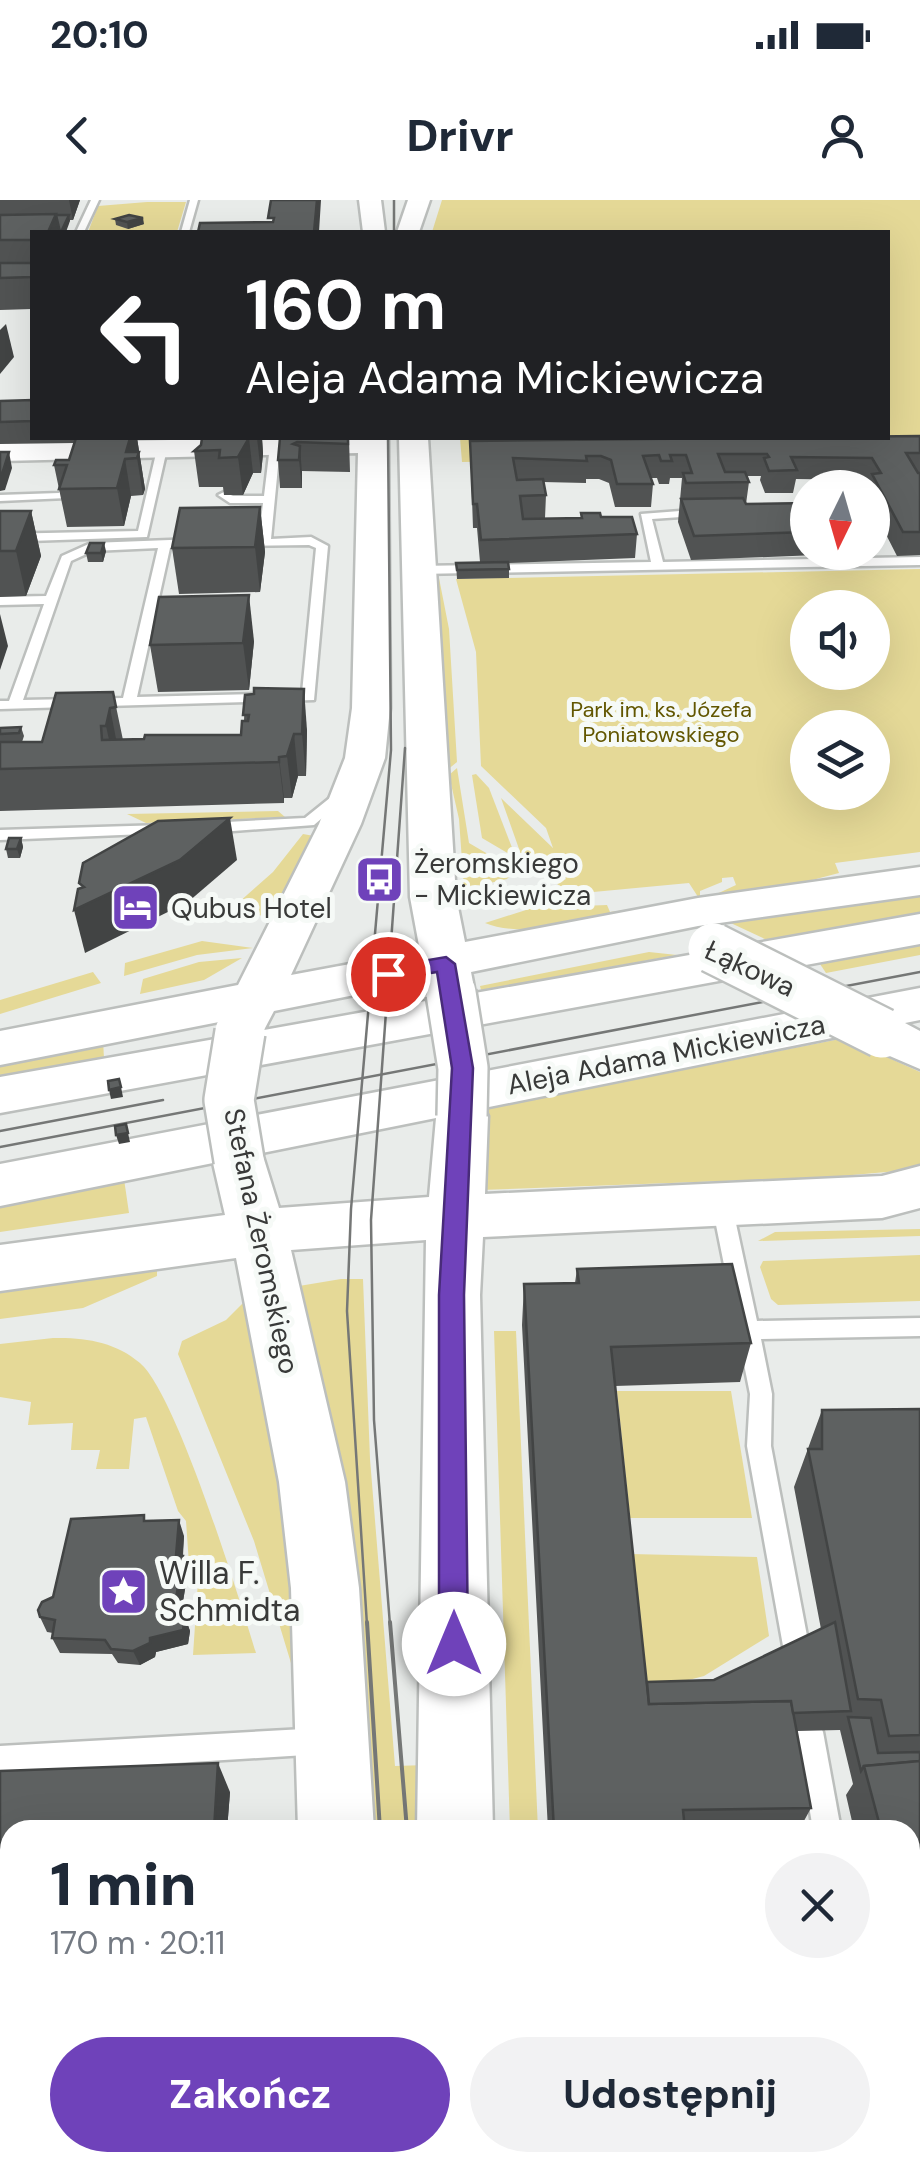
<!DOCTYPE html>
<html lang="pl">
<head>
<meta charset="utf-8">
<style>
	:root { --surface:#fff; --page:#f2f2f3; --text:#1f2937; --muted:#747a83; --accent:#6f42ba }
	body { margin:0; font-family:"DM Sans",sans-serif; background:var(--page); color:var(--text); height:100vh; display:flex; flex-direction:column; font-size:38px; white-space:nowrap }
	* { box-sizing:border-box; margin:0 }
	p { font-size:32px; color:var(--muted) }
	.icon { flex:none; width:55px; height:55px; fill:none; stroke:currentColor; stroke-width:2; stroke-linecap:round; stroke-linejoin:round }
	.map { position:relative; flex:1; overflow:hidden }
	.panel { position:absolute; left:0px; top:1620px; width:920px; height:352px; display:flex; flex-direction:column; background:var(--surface); border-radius:30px 30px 0 0; box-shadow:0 10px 40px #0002 }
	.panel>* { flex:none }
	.guide { position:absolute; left:30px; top:30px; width:860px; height:210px; border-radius:0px; box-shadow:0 10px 40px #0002; background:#202124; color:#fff; overflow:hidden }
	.needle { width:65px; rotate:185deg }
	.controls { position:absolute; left:790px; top:270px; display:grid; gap:20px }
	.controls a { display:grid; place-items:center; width:100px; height:100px; border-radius:50%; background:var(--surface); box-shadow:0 10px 40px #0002; font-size:50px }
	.pin { position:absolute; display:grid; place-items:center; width:85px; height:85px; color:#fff; margin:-42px; border:5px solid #fff; border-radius:50%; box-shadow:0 2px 10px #0007 }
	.me { position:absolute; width:110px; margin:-55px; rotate:0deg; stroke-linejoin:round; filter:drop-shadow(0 0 8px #0008) }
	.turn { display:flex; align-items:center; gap:35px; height:210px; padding:0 50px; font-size:45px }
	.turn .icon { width:130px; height:130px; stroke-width:2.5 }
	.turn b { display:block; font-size:70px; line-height:85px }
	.round { display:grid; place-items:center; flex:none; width:105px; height:105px; border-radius:52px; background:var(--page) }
	.head { display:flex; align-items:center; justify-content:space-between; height:170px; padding:0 50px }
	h1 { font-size:60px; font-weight:800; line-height:75px }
	.action { display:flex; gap:20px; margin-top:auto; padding:20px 50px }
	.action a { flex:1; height:115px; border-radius:60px; background:var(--accent); color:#fff; font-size:40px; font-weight:800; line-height:115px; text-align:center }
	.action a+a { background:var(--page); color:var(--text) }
	.status { display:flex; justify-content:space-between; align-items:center; height:70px; padding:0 50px; background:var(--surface); direction:ltr }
	.status svg { height:28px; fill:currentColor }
	header { display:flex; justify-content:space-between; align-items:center; height:130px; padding:0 50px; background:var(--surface); font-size:45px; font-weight:800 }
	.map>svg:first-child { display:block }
	.green { fill:#e5d997; fill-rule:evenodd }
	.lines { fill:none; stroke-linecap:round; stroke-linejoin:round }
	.lane-casing { stroke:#bcbfbd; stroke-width:5 }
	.secondary-casing { stroke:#bcbfbd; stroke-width:5 }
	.lane { fill:#fff; fill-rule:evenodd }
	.secondary { fill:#fff; fill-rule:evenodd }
	.tram-far1 { stroke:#757776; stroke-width:2.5 }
	.tram { stroke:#757776; stroke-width:4 }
	.secondary-bridge-casing { stroke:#bcbfbd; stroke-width:54; stroke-linecap:butt }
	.secondary-bridge { stroke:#fff; stroke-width:49 }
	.wall { fill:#515353 }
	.shaded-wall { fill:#424444 }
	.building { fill:#5e6161; stroke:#424444; stroke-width:2.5 }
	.route { fill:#6f42ba; stroke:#482b79; stroke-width:2.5 }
	.labels { text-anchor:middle; stroke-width:10; stroke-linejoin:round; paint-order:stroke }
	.far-park-label { font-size:22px; fill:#625601; stroke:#f6faf7 }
	.poi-label { font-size:28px; fill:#393a39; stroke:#f6faf7; text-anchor:start }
	.street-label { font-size:28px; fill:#393a39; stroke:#f6faf7 }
	.near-poi-label { font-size:32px; fill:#393a39; stroke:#f6faf7; text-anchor:start }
</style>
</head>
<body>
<div class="status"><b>20:10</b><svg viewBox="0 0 49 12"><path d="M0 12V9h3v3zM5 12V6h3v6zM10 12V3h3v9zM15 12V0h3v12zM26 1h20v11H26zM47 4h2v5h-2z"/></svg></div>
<header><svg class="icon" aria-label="back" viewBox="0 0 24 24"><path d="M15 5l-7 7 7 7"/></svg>Drivr<svg class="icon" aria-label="person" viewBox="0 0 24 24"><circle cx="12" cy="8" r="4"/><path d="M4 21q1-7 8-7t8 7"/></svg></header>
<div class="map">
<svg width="920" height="1971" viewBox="0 0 920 1971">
	<rect width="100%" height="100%" fill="#e9ecea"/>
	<g class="green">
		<path d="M442,0H920V254L462,262L460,238H888V32H432Z"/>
		<path d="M147,2H186L177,32H88L98,6Z"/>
		<path d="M920,369V652L835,663L839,673L789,686L710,697L736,685L733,677L722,678V682L700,691V700L689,683L572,694L557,684L566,679L559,663L541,673L524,663L501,598L553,648L546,628L481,566L476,452L456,379ZM808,408H872V472H808ZM808,528H872V592H808Z"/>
		<path d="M438,373L449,429L457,562L446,571L434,430H441L440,418L433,417L431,374Z"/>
		<path d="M457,568L469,643L515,670L507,679L464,689L459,619L449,575Z"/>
		<path d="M476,574L489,588L516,658L482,638L472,575Z"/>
		<path d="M278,611L285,617L146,623L127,614Z"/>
		<path d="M303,634L314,636L275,718L237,711L238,703L273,672Z"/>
		<path d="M920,691V713L767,740L720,718Z"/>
		<path d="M551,702L555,707L607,705L610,712L684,702C632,711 533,743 485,723Z"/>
		<path d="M202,741L253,748L197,755L124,776L125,763Z"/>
		<path d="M920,743V755L826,773L818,761Z"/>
		<path d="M649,752L677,755L481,790L480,786L470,788Z"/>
		<path d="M242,758L204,780L140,794L143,779L199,762Z"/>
		<path d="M93,772L101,783L0,814V800Z"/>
		<path d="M845,838L920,872V969L830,977L480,990L482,915L488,914V908Z"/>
		<path d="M103,839L104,859L0,878V860Z"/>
		<path d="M124,979L129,1013L0,1032V1003Z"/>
		<path d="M920,1029V1036L758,1041L775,1032Z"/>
		<path d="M920,1055V1101L778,1105L771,1099L760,1067L763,1061Z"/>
		<path d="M157,1070V1076L83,1108L0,1119V1093Z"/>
		<path d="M341,1079H363L370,1259L395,1566L427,1565V1630H365L293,1087Z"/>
		<path d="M252,1094L292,1330L294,1473L254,1341L178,1154L182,1141L226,1120Z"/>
		<path d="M494,1131H516L538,1630H510Z"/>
		<path d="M53,1138C84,1137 116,1142 140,1163C177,1195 239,1398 256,1453L193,1455L199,1366L189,1364L186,1321L178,1311L146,1217L134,1219L129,1269H96L100,1250H71L73,1223L28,1225L31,1202L0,1197V1144Z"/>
		<path d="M617,1191H731L752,1318H630Z"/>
		<path d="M631,1354L757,1357L769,1436L704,1476L646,1491Z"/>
	</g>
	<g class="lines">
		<defs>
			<g id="lane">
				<path d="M91,0H99L84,32H76Z"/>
				<path d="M190,0H198L189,32H181Z"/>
				<path d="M275,243L280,246L271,339L311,337L328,346L314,500L0,509V501H9L44,404L0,405V397L46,396L62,356L91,343L196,339L202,343L196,347L170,348L137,497L302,493L316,348L309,345L236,346V340L259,339L263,303H230L218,295L224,292L233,296H264L270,246ZM158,348L123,498L23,500L71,361L93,351Z"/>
				<path d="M162,246L167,249L147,337L0,342V334L138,331L157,249Z"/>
				<path d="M69,272L79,274L67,298L0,301V295L59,293Z"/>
				<path d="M706,309L712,313L710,315L652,319L663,362L920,357V365L418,374L412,370L418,366L651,362L641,314Z"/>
				<path d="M346,585L351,587V593L314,625L207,633L199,628L207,623L305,618Z"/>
				<path d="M163,625L171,630L169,633L0,640V630Z"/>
				<path d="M722,997L729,1000L732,1005L757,1121L920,1118V1136L761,1139L772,1194L771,1246L811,1457L807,1466L798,1470L789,1466L785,1457L747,1246L750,1194L712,1005L715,1000Z"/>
				<path d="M810,1519L819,1523L823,1532L841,1630H813L797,1532L801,1523Z"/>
				<path d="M322,1528L332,1531L335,1541L332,1551L322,1554L0,1574V1546Z"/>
				<path d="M869,1962H901L903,1971H871Z"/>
			</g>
			<g id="secondary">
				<path d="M359,0H381L385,32H363Z"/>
				<path d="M408,0H430L419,32H397Z"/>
				<path d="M282,238H388L390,508L385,558L361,624L291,775L420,751L410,697L399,238H428L456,697L465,742L698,698L920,667V695L698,726L471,772L475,793L920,714V744L0,913V877L232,836L219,822L0,865V831L238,785L319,624L345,558L352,508L358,253L0,261V243ZM425,781L431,800L264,830L274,811Z"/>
				<path d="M920,788V820L905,823L920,831V869L864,845L857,833L484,908L488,916L485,994L882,976L920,966V1008L882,1018L483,1037L480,1095L493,1630H417L426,1040L291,1050L345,1282L359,1388L374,1630H298L291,1388L279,1282L236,1058L0,1091V1045L225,1015L213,963L0,1006V964ZM436,918L429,997L279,1008L262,953Z"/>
				<rect x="285" y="1962" width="88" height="9"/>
				<rect x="412" y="1962" width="88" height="9"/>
			</g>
		</defs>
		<use href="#lane" class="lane-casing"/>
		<use href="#secondary" class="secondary-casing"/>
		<use href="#lane" class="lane"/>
		<use href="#secondary" class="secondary"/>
		<g class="tram-far1">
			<path d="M394,0V32"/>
			<path d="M0,931L163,900"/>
			<path d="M0,947L920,772"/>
			<path d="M367,1425L347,1111L351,1009L391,550L388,238"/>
			<path d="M390,1425L374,1220L371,1020L405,548"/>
		</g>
		<g class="tram">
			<path d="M367,1422L380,1630"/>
			<path d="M390,1422L407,1630"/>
			<path d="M380,1962V1971"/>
			<path d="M412,1962V1971"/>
		</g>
		<defs>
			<g id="secondary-bridge">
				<path d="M713,748L882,833"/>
				<path d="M451,793L463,868L462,916"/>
				<path d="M239,960L229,900L240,832"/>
			</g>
		</defs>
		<use href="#secondary-bridge" class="secondary-bridge-casing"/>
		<use href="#secondary-bridge" class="secondary-bridge"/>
	</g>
	<g class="wall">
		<path d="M0,0H80L73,20H70V21L32,32V109L0,110Z"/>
		<path d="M115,19L144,24L128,29L116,25Z"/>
		<path d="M32,200V238H137L145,289L143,295L131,296L124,326L67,327L54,265L69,260L75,243L0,244V201Z"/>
		<path d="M920,236V355L897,356L872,307V288H869L870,285L868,280L796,279L793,293H765L760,280L761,276H747L749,282L746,304L808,303V352H860L859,357L841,354L691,360L678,322L682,278H670L669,284H659L657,278H651L653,284L651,307H615L609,283L599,279H586V283L543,282L546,295L545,318H581V313L601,317L637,334L635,358L509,363V378L457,379L456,363L480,362L477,328H473L470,241Z"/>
		<path d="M202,238H262L263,254L261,273H253L243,295H224L223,287H199L194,251L201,245Z"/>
		<path d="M280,238H349L350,272L302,271V288H280L278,260Z"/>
		<path d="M260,307L265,352L260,392L179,394L172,348Z"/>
		<path d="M0,311H31L41,356L26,396L0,397Z"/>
		<path d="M106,351L103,362H88L86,353Z"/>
		<path d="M254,441L249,490L158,492L150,445Z"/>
		<path d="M113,492L123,540L241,535L244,521L245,495L307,530L306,576H298L292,598H284V603L0,611V528L21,527L24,536L22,542H42Z"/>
		<path d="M21,638L23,647L20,658H8L6,649Z"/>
		<path d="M577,1069L751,1143L740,1182L615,1186L647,1482L714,1480L821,1429L794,1287L822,1210L920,1209V1862L910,1863V1630H854L846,1595L853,1584L840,1530L797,1531L811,1608L799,1630H548L522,1125L524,1084L575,1083Z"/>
		<path d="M147,1321L184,1336L183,1356L188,1371L181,1414L185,1417L190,1431L188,1444L156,1452L155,1457L140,1465L118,1463L112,1454L60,1453L52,1438L53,1433L47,1432L40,1417L53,1397Z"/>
		<path d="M0,1571L230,1592L227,1630H10V1849H0Z"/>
		<path d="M590,1962H722L723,1971H590Z"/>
	</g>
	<g class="shaded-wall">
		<path d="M69,0H80L73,20Z"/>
		<path d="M317,0H321L319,32H314Z"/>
		<path d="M56,14L60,32H48Z"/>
		<path d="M69,15L70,21L66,32H61Z"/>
		<path d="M143,18L144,24L128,29L127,22Z"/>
		<path d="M6,124L14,157L0,174V130Z"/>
		<path d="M130,238H137L145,289L143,295L137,258L126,252Z"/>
		<path d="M249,238L253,273L243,295L238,257Z"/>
		<path d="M257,238H262L263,254L261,273Z"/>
		<path d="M300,246L302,274V288L299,260Z"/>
		<path d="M9,252L12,268L5,290L0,291V274Z"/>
		<path d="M125,259L131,296L124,326L117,288Z"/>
		<path d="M260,307L265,352L260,392L255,347Z"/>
		<path d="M31,311L41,356L26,396L16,351Z"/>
		<path d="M104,343L106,351L103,362L101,353Z"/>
		<path d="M249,395L254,441L249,490L243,443Z"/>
		<path d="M0,414L8,446L0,470Z"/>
		<path d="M304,489L307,530L306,576L302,534Z"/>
		<path d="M110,508L118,549L115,567L106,526Z"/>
		<path d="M294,534L298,576L292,598L287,556Z"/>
		<path d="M279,557L284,598V603L279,562Z"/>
		<path d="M230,618L237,660L188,702L85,753L74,710Z"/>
		<path d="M21,638L23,647L20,658L17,649Z"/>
		<path d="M121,887L123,897L111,899L109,890Z"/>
		<path d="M128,933L130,942L119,944L116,935Z"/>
		<path d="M179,1320L184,1336L182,1362L183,1356L188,1371L179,1425L174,1411Z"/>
		<path d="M185,1417L190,1431L188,1444L156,1452L155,1457L140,1465L133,1451L150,1438Z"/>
		<path d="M218,1563L230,1592L227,1630H214Z"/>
	</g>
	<g class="building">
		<path d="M271,0H317L314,32H198L200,23L273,22L274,18H268Z"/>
		<path d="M56,14L48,32H32V40H0V15Z"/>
		<path d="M56,15H69L61,32H60Z"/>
		<path d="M129,15L143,18L127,22L115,19Z"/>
		<path d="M0,63H32V77L0,78Z"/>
		<path d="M32,200V221L0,222V201Z"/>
		<path d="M920,236V253H906L918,273H920V332H903L872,274L881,273L872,258L791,257L797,270L769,271L764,258L769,257L767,254H718L725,272H745L749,282L686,283L683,273H692L686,255H670L672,261H661L659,255L643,256L653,284H617L611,260L601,256H586L587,261L513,258L517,280L543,279L546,295L520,296L523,319L582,318L581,313H600L601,317H632L637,334L481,340L477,304H473L470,241Z"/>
		<path d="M76,238H130L126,252H139L137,258L125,259L117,288L59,289L67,265H54L56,260H69Z"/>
		<path d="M202,238H249L238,257L219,258L220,250L194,251L201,245Z"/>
		<path d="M280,238H348V244L297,242L293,244L300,246L299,260H278Z"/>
		<path d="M0,252H9L2,274H0Z"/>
		<path d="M743,298L746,304L808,303V332L694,336L681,299Z"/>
		<path d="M260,307L255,347L172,348L180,308Z"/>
		<path d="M0,311H31L16,351H0Z"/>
		<path d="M90,343H104L101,353H86Z"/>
		<path d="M508,362L509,369L457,370L456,363Z"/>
		<path d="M249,395L243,443L150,445L159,397Z"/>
		<path d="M254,488L304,489L302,534H294L287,556L279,557V562L0,569V542H42L56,493L113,492L116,507L110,508L106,526H101L102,540L144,539L145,535H241L242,521H248L249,515H243L245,495L254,494Z"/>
		<path d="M21,527L19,533L0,534V528Z"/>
		<path d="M230,618L180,660L74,710L78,689L84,687L79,683L83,663L158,621Z"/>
		<path d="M9,638H21L17,649H6Z"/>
		<path d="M119,879L121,887L109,890L108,881Z"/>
		<path d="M126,924L128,933L116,935L115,926Z"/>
		<path d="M732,1064L751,1143L611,1147L649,1504L791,1501L811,1608L683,1610L685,1630H554L524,1084L579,1083L577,1069Z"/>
		<path d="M920,1209V1535L889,1536L881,1500L858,1499L808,1249H822V1210Z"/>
		<path d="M144,1315V1321L179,1320L176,1356H183L174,1411L185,1417L183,1430L150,1438V1443L133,1451L111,1449L105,1440L52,1438L55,1420L40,1417L38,1410L42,1402L53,1397L71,1319Z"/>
		<path d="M835,1422L851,1511L793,1513L791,1501L649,1504L647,1482L714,1480Z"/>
		<path d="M848,1517L871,1518L878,1553L920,1552V1561L864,1566L861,1571Z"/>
		<path d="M920,1561V1834L910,1795V1630H881L864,1566Z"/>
		<path d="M218,1563L214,1630H10V1828L0,1829V1571Z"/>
		<path d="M598,1962H722L723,1971H599Z"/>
	</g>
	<path class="route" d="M446,757L455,764L473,868L464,1095L468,1444L464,1454L454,1458L443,1454L439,1444V1095L452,868L437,772L388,780L378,774L388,767Z"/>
	<defs>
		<symbol id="bus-square" viewBox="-11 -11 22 22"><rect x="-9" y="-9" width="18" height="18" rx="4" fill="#6f42ba" stroke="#f6faf7"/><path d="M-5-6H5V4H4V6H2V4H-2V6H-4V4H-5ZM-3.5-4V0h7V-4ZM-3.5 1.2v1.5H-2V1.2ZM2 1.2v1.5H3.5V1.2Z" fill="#fff"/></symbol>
		<symbol id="hotel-square" viewBox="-11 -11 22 22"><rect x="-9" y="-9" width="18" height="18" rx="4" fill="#6f42ba" stroke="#f6faf7"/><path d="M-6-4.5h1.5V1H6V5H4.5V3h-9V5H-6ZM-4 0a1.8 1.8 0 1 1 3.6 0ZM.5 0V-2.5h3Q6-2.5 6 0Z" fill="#fff"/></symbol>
		<symbol id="sight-square" viewBox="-11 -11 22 22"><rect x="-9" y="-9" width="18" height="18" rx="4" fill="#6f42ba" stroke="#f6faf7"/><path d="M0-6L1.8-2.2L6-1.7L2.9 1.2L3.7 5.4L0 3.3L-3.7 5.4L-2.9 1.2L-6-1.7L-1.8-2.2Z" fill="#fff"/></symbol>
	</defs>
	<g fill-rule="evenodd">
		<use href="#bus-square" x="352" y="652" width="55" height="55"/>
		<use href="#hotel-square" x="108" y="680" width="55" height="55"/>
		<use href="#sight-square" x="96" y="1364" width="55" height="55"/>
	</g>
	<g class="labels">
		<g class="far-park-label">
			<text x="661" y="517">Park im. ks. Józefa<tspan x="661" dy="25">Poniatowskiego</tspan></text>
		</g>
		<g class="poi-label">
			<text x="414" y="673">Żeromskiego<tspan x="414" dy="32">- Mickiewicza</tspan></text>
			<text x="171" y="718">Qubus Hotel</text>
		</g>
		<g class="street-label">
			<text transform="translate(750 768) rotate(25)" y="10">Łąkowa</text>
			<text transform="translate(666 854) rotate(-11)" y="10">Aleja Adama Mickiewicza</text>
			<text transform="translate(262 1041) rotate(78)" y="10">Stefana Żeromskiego</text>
		</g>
		<g class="near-poi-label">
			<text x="159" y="1384">Willa F.<tspan x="159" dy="37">Schmidta</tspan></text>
		</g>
	</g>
</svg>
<div class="controls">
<a><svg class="needle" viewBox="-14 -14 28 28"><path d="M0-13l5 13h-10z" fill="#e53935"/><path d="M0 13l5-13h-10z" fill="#747a83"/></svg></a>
<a><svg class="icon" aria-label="sound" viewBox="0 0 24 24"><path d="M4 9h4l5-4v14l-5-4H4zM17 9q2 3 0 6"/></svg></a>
<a><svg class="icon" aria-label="layers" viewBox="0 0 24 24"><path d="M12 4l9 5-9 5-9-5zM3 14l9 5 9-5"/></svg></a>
</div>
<div class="pin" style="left:388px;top:774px;background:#d93025"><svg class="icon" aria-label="arrive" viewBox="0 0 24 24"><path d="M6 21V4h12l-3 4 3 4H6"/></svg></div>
<svg class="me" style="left:454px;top:1444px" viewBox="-20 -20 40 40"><circle r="19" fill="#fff"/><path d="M0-13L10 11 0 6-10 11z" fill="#6f42ba"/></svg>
<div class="guide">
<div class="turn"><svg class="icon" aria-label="left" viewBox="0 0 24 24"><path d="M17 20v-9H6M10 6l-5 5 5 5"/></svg><div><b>160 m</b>Aleja Adama Mickiewicza</div></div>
</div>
<section class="panel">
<div class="head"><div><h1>1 min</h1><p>170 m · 20:11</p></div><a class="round"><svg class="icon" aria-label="close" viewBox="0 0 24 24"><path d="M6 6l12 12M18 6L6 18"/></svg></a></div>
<div class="action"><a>Zakończ</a><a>Udostępnij</a></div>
</section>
</div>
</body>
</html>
